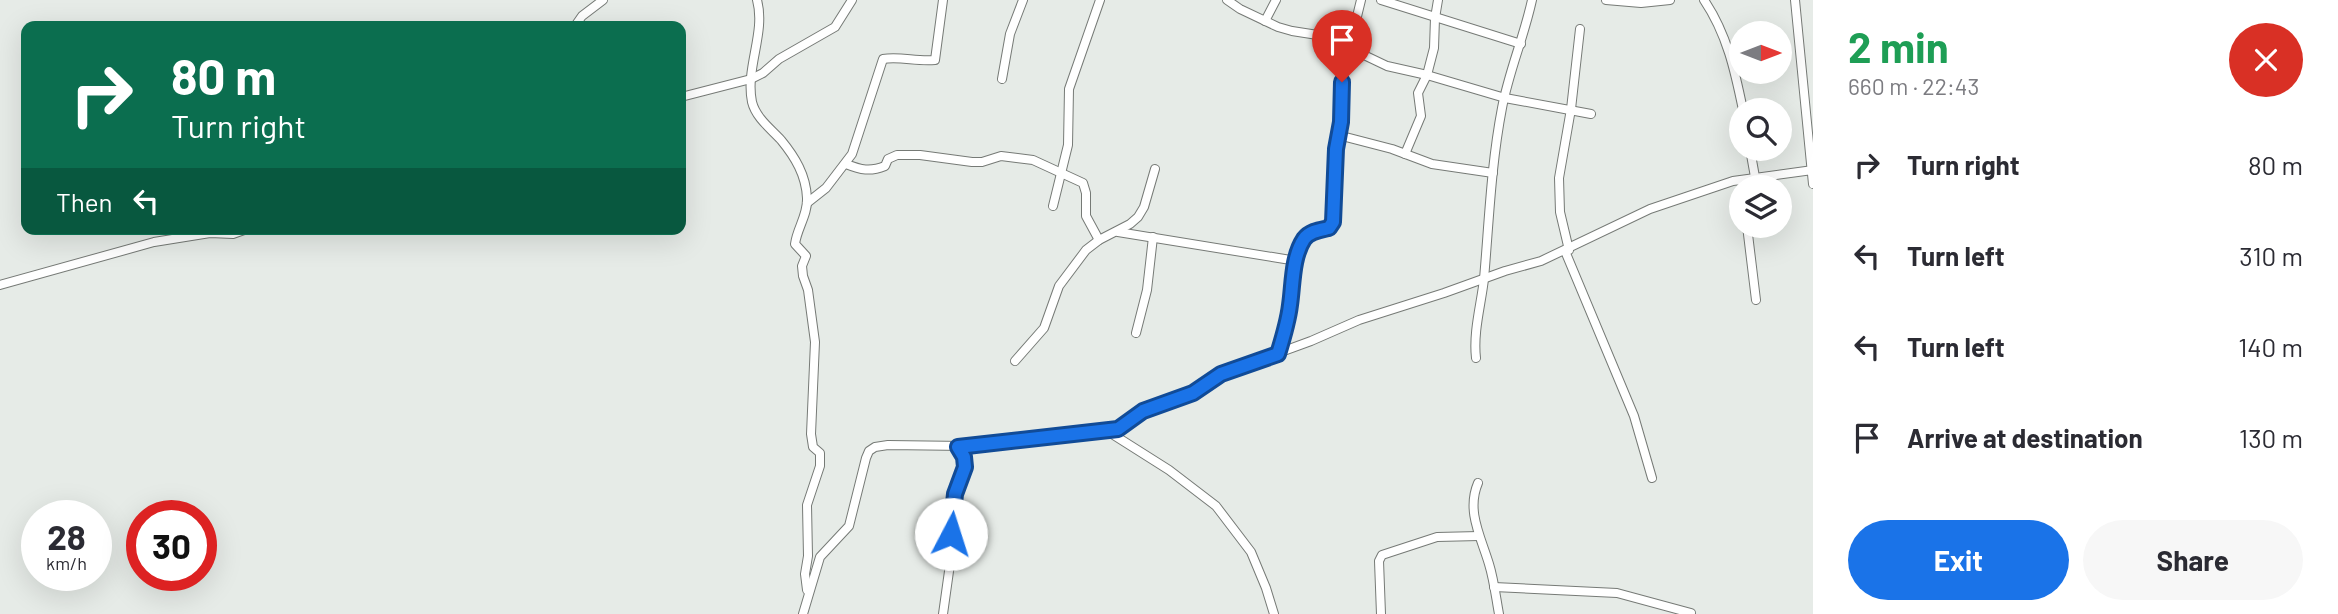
<!DOCTYPE html>
<html lang="en">
<head>
<meta charset="utf-8">
<style>
	:root { --surface:#fff; --page:#f7f7f7; --text:#2b2b33; --muted:#7c7c81; --accent:#1a73e8 }
	body { margin:0; font-family:Barlow,sans-serif; background:var(--page); color:var(--text); height:100vh; display:flex; flex-direction:column; font-size:26px; white-space:nowrap }
	* { box-sizing:border-box; margin:0 }
	p { font-size:23px; color:var(--muted) }
	.icon { flex:none; width:38px; height:38px; fill:none; stroke:currentColor; stroke-width:2; stroke-linecap:round; stroke-linejoin:round }
	.map { position:relative; flex:1; overflow:hidden }
	.panel { display:flex; flex-direction:column; background:var(--surface); width:525px }
	.panel>* { flex:none }
	.guide { position:absolute; left:21px; top:21px; width:665px; height:214px; border-radius:14px; box-shadow:0 7px 28px #0002; background:#0b6e4f; color:#fff; overflow:hidden }
	.needle { width:46px; rotate:90deg }
	.controls { position:absolute; left:1729px; top:21px; display:grid; gap:14px }
	.controls a { display:grid; place-items:center; width:63px; height:63px; border-radius:50%; background:var(--surface); box-shadow:0 7px 28px #0002; font-size:35px }
	.speed { position:absolute; left:21px; top:500px; display:flex; gap:14px; font-size:35px; font-weight:700; text-align:center }
	.speed>* { display:grid; place-content:center; width:91px; height:91px; border-radius:50%; background:var(--surface); box-shadow:0 7px 28px #0002; line-height:1 }
	.speed small { font-size:18px; font-weight:400 }
	.speed .limit { border:10px solid #d22; background:#fff; color:#111 }
	.pin { position:absolute; display:grid; place-items:center; width:60px; height:60px; color:#fff; margin:-72px -30px; border-radius:50% 50% 50% 0; rotate:-45deg; box-shadow:0 0 7px #0007 }
	.pin .icon { rotate:45deg }
	.me { position:absolute; width:77px; margin:-38px; rotate:5deg; stroke-linejoin:round; filter:drop-shadow(0 0 5px #0008) }
	.turn { display:flex; align-items:center; gap:24px; height:147px; padding:0 35px; font-size:32px }
	.turn .icon { width:91px; height:91px; stroke-width:2.5 }
	.turn b { display:block; font-size:49px; line-height:60px }
	.then { display:flex; align-items:center; height:66px; padding:0 35px; background:#0003; gap:14px; font-size:26px }
	.round { display:grid; place-items:center; flex:none; width:74px; height:74px; border-radius:37px; background:var(--page) }
	.summary { display:flex; align-items:center; justify-content:space-between; height:119px; padding:0 35px }
	h1 { font-size:42px; font-weight:700; line-height:52px; color:#1e9e55 }
	.button { display:flex; gap:14px; margin-top:auto; padding:14px 35px }
	.button a { flex:1; height:80px; border-radius:42px; background:var(--accent); color:#fff; font-size:28px; font-weight:700; line-height:80px; text-align:center }
	.button a+a { background:var(--page); color:var(--text) }
	ul { padding:0; list-style:none }
	li { display:flex; align-items:center; gap:21px; height:91px; padding:0 35px }
	li div { flex:1 }
	li b { display:block; font-size:26px }
	li em { font-style:normal }
	main { display:flex; flex:1; min-height:0 }
	.map>svg:first-child { display:block }
	.lines { fill:none; stroke-linecap:round; stroke-linejoin:round }
	.minor-casing { stroke:#767a76; stroke-width:10 }
	.minor { stroke:#fff; stroke-width:8 }
	.route-casing { stroke:#114b97; stroke-width:18 }
	.route { stroke:#1a73e8; stroke-width:12 }
</style>
</head>
<body>
<main>
<div class="map">
<svg width="1813" height="614" viewBox="0 0 1813 614">
	<rect width="100%" height="100%" fill="#e6ebe7"/>
	<g class="lines">
		<defs>
			<g id="minor">
				<path d="M757,0C766,33 745,68 752,102C756,118 771,129 781,140C795,157 806,175 807,198C808,215 797,228 795,244L806,256L802,266L803,276L808,290L815,342L811,434L813,447L820,453V466L807,505L808,556L805,574L807,590"/>
				<path d="M1227,0L1240,9L1278,27L1292,31L1324,36L1387,66L1427,75L1505,98L1591,114"/>
				<path d="M1381,0L1521,44"/>
				<path d="M1606,0L1641,3L1670,0"/>
				<path d="M1704,0C1727,34 1735,71 1743,110"/>
				<path d="M1795,0L1813,184"/>
				<path d="M1265,21L1276,0"/>
				<path d="M575,26L582,16L603,0"/>
				<path d="M1002,79L1010,34L1023,0"/>
				<path d="M681,97L751,79L763,73L779,59L835,27L852,0"/>
				<path d="M1338,135L1392,149L1432,164L1493,173"/>
				<path d="M1750,149L1755,177"/>
				<path d="M1405,154L1421,116L1418,93L1427,75L1434,48L1435,18L1438,0"/>
				<path d="M846,164C861,170 870,172 885,166L888,159L897,155H920L972,162H982L1001,156L1033,160L1083,183L1086,193V216L1099,240"/>
				<path d="M807,203L826,188L852,154L883,59C900,56 917,62 935,60L943,0"/>
				<path d="M1053,206L1068,145L1069,89L1100,0"/>
				<path d="M1747,226L1756,300"/>
				<path d="M1118,232L1297,261"/>
				<path d="M1569,250L1560,212L1559,178L1571,109L1580,29"/>
				<path d="M1565,251L1634,416L1652,478"/>
				<path d="M0,285L154,242L210,233L233,234L247,229"/>
				<path d="M1136,333L1147,290L1153,237"/>
				<path d="M1278,354C1283,338 1288,322 1290,305C1293,285 1292,257 1304,239C1310,230 1320,230 1329,227L1333,221L1336,149L1341,122V82L1361,0"/>
				<path d="M1476,358C1473,332 1481,305 1484,279C1489,222 1491,165 1502,108C1509,71 1524,37 1532,0"/>
				<path d="M1015,361L1044,328L1059,286L1086,250L1099,240L1130,224L1138,217L1144,207L1155,169"/>
				<path d="M1109,432L1118,429L1143,411L1154,406L1193,393L1221,374L1311,341L1359,320L1444,293L1505,271L1541,261L1650,209L1733,181L1813,170"/>
				<path d="M1478,483C1466,511 1481,537 1489,564C1494,580 1496,598 1499,614"/>
				<path d="M1494,587L1617,593L1691,613"/>
				<path d="M803,614L820,557L849,526L866,458L869,451L875,447L888,445L965,446L1109,432L1169,470L1216,506L1251,552L1266,588L1274,614"/>
				<path d="M943,614L951,557L947,552L946,541L951,534L955,494L965,467L964,457L958,447"/>
				<path d="M1381,614L1379,561L1382,555L1437,537L1479,536"/>
			</g>
		</defs>
		<use href="#minor" class="minor-casing"/>
		<use href="#minor" class="minor"/>
	</g>
	<g class="lines">
		<defs>
			<path id="route" d="M951,534L955,494L965,467L964,457L958,447L1118,429L1143,411L1193,393L1221,374L1278,354C1283,338 1288,322 1290,305C1293,285 1292,257 1304,239C1310,231 1320,230 1329,228L1333,222L1336,149L1341,122L1342,82"/>
		</defs>
		<use href="#route" class="route-casing"/>
		<use href="#route" class="route"/>
	</g>
</svg>
<div class="controls">
<a><svg class="needle" viewBox="-14 -14 28 28"><path d="M0-13l5 13h-10z" fill="#e53935"/><path d="M0 13l5-13h-10z" fill="#7c7c81"/></svg></a>
<a><svg class="icon" aria-label="search" viewBox="0 0 24 24"><circle cx="10" cy="10" r="6"/><path d="M15 15l6 6"/></svg></a>
<a><svg class="icon" aria-label="layers" viewBox="0 0 24 24"><path d="M12 4l9 5-9 5-9-5zM3 14l9 5 9-5"/></svg></a>
</div>
<div class="speed"><div>28<small>km/h</small></div><div class="limit">30</div></div>
<div class="pin" style="left:1342px;top:82px;background:#d93025"><svg class="icon" aria-label="arrive" viewBox="0 0 24 24"><path d="M6 21V4h12l-3 4 3 4H6"/></svg></div>
<svg class="me" style="left:951px;top:534px" viewBox="-20 -20 40 40"><circle r="19" fill="#fff"/><path d="M0-13L10 11 0 6-10 11z" fill="#1a73e8"/></svg>
<div class="guide">
<div class="turn"><svg class="icon" aria-label="right" viewBox="0 0 24 24"><path d="M7 20v-9h11M14 6l5 5-5 5"/></svg><div><b>80 m</b>Turn right</div></div>
<div class="then">Then<svg class="icon" aria-label="left" viewBox="0 0 24 24"><path d="M17 20v-9H6M10 6l-5 5 5 5"/></svg></div>
</div>
</div>
<section class="panel">
<div class="summary"><div><h1>2 min</h1><p>660 m · 22:43</p></div><a class="round" style="background:#d93025;color:#fff"><svg class="icon" aria-label="close" viewBox="0 0 24 24"><path d="M6 6l12 12M18 6L6 18"/></svg></a></div>
<ul>
<li><svg class="icon" aria-label="right" viewBox="0 0 24 24"><path d="M7 20v-9h11M14 6l5 5-5 5"/></svg><div><b>Turn right</b></div><em>80 m</em></li>
<li><svg class="icon" aria-label="left" viewBox="0 0 24 24"><path d="M17 20v-9H6M10 6l-5 5 5 5"/></svg><div><b>Turn left</b></div><em>310 m</em></li>
<li><svg class="icon" aria-label="left" viewBox="0 0 24 24"><path d="M17 20v-9H6M10 6l-5 5 5 5"/></svg><div><b>Turn left</b></div><em>140 m</em></li>
<li><svg class="icon" aria-label="arrive" viewBox="0 0 24 24"><path d="M6 21V4h12l-3 4 3 4H6"/></svg><div><b>Arrive at destination</b></div><em>130 m</em></li>
</ul>
<div class="button"><a>Exit</a><a>Share</a></div>
</section>
</main>
</body>
</html>
